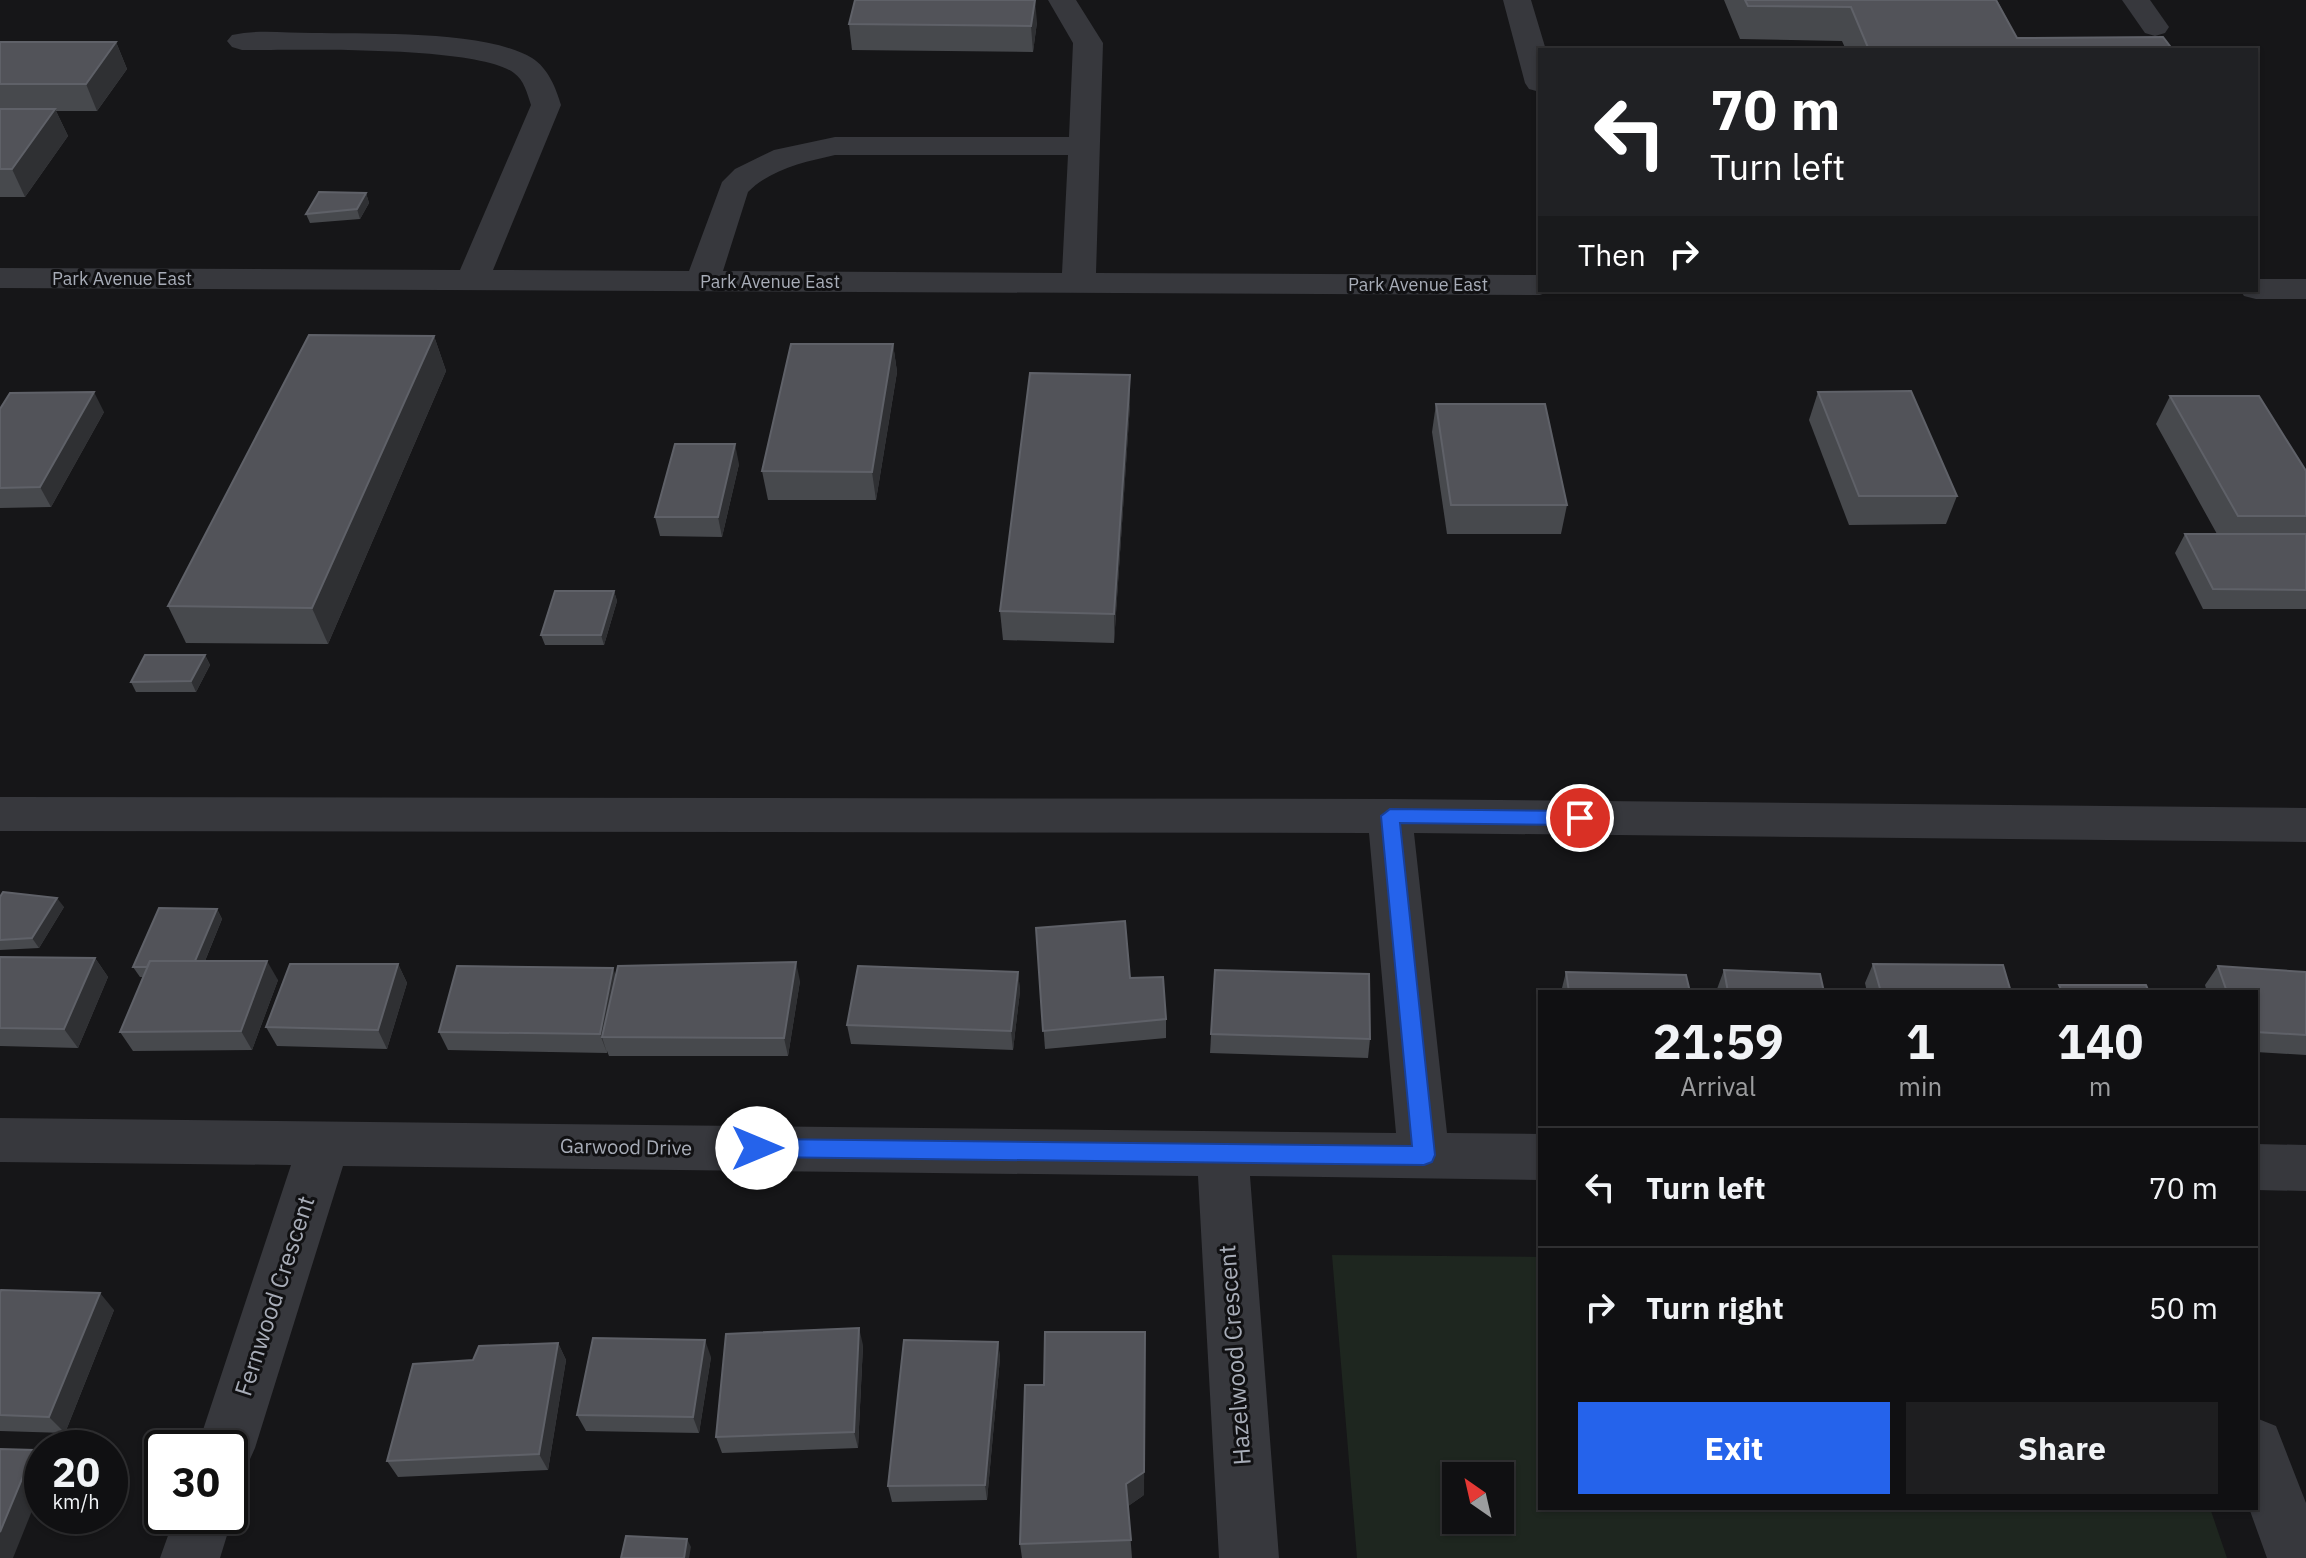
<!DOCTYPE html>
<html lang="en">
<head>
<meta charset="utf-8">
<style>
	:root { --surface:#101012; --page:#1e1e20; --text:#f1f3f6; --muted:#9c9d9f; --line:#303032; --accent:#2563eb }
	body { margin:0; font-family:"IBM Plex Sans",sans-serif; background:var(--page); color:var(--text); height:100vh; display:flex; flex-direction:column; font-size:30px; white-space:nowrap }
	* { box-sizing:border-box; margin:0 }
	p { font-size:26px; color:var(--muted) }
	.icon { flex:none; width:44px; height:44px; fill:none; stroke:currentColor; stroke-width:2; stroke-linecap:round; stroke-linejoin:round }
	.map { position:relative; flex:1; overflow:hidden }
	.drawer { position:absolute; left:1538px; top:990px; width:720px; height:520px; display:flex; flex-direction:column; background:var(--surface); border-radius:0px; box-shadow:0 2px 6px #0004,0 0 0 2px var(--line) }
	.drawer>* { flex:none }
	.banner { position:absolute; left:1538px; top:48px; width:720px; height:244px; border-radius:0px; box-shadow:0 2px 6px #0004,0 0 0 2px var(--line); background:#202124; color:#fff; overflow:hidden }
	.needle { width:52px; rotate:326deg }
	.tools { position:absolute; left:1442px; top:1462px; display:grid; gap:16px }
	.tools a { display:grid; place-items:center; width:72px; height:72px; border-radius:0px; background:var(--surface); box-shadow:0 2px 6px #0004,0 0 0 2px var(--line); font-size:40px }
	.speed { position:absolute; left:24px; top:1430px; display:flex; gap:16px; font-size:40px; font-weight:700; text-align:center }
	.speed>* { display:grid; place-content:center; width:104px; height:104px; border-radius:50%; background:var(--surface); box-shadow:0 2px 6px #0004,0 0 0 2px var(--line); line-height:1 }
	.speed small { font-size:20px; font-weight:400 }
	.speed .limit { border:4px solid #111; border-radius:12px; background:#fff; color:#111 }
	.pin { position:absolute; display:grid; place-items:center; width:68px; height:68px; color:#fff; margin:-34px; border:4px solid #fff; border-radius:50%; box-shadow:0 2px 8px #0007 }
	.me { position:absolute; width:88px; margin:-44px; rotate:90deg; stroke-linejoin:round; filter:drop-shadow(0 0 6px #0008) }
	.turn { display:flex; align-items:center; gap:28px; height:168px; padding:0 40px; font-size:36px }
	.turn .icon { width:104px; height:104px; stroke-width:2.5 }
	.turn b { display:block; font-size:56px; line-height:68px }
	.then { display:flex; align-items:center; height:76px; padding:0 40px; background:#0003; gap:16px; font-size:30px }
	.eta { display:flex; justify-content:space-evenly; align-items:center; height:136px; text-align:center }
	.eta b { font-size:48px; font-weight:700; line-height:56px }
	.button { display:flex; gap:16px; margin-top:auto; padding:16px 40px }
	.button a { flex:1; height:92px; border-radius:0px; background:var(--accent); color:#fff; font-size:32px; font-weight:700; line-height:92px; text-align:center }
	.button a+a { background:var(--page); color:var(--text) }
	ul { padding:0; list-style:none }
	li { display:flex; align-items:center; gap:24px; height:120px; padding:0 40px; border-top:2px solid var(--line) }
	li div { flex:1 }
	li b { display:block; font-size:30px }
	li em { font-style:normal }
	.map>svg:first-child { display:block }
	.green { fill:#1e261f; fill-rule:evenodd }
	.lines { fill:none; stroke-linecap:round; stroke-linejoin:round }
	.minor { fill:#37383d; fill-rule:evenodd }
	.wall { fill:#47494d }
	.shaded-wall { fill:#2f3033 }
	.building { fill:#525359; stroke:#5f6168; stroke-width:2 }
	.route { fill:#2563eb; stroke:#184099; stroke-width:2 }
	.labels { text-anchor:middle; stroke-width:6; stroke-linejoin:round; paint-order:stroke }
	.far-street-label { font-size:18px; fill:#a8adb8; stroke:#111113 }
	.street-label { font-size:20px; fill:#a8adb8; stroke:#111113 }
	.near-street-label { font-size:24px; fill:#a8adb8; stroke:#111113 }
</style>
</head>
<body>
<div class="map">
<svg width="2306" height="1558" viewBox="0 0 2306 1558">
	<rect width="100%" height="100%" fill="#161618"/>
	<path class="green" d="M1332,1255L1540,1257V1508H2210L2227,1558H1357ZM1456,1476H1500V1520H1456Z"/>
	<g class="lines">
		<g class="minor">
			<path d="M1048,0H1076L1103,43L1096,273L1540,275V290H1554L1540,295L0,288V268L460,270L531,105C527,93 524,80 514,73C477,45 295,50 242,50L232,47L227,41L232,35C257,29 286,33 312,33C368,34 486,30 532,58C548,68 556,88 561,105L493,270L689,271L722,182L735,169L774,150L835,137H1069L1073,43ZM835,155H1068L1062,273L723,271L748,192C771,169 804,162 835,155Z"/>
			<path d="M1503,0H1531L1546,50H1540V92L1529,89L1525,83Z"/>
			<path d="M2122,0H2150L2169,27L2165,33L2155,36L2145,33Z"/>
			<path d="M2256,279H2306V299H2256L2244,296L2240,290H2256Z"/>
			<path d="M0,797L1390,799L2306,808V842L1414,833L1447,1133L1540,1134V1180L1250,1176L1279,1558H1219L1198,1176L343,1166L255,1448L246,1468L230,1474V1448H197L291,1165L0,1162V1118L1396,1133L1369,833L0,831Z"/>
			<path d="M2256,1144L2306,1145V1191L2256,1190Z"/>
			<path d="M2256,1418L2276,1426L2306,1503V1558H2267L2249,1508H2256Z"/>
			<path d="M230,1508L233,1516L220,1558H160L175,1516H230Z"/>
		</g>
	</g>
	<g class="wall">
		<path d="M1724,0H1997L2017,38L2173,50H1846L1842,41L1740,39Z"/>
		<path d="M1037,22L1033,52L852,50L849,24Z"/>
		<path d="M0,42H116L127,69L97,111H56L68,136L25,197H0Z"/>
		<path d="M366,193L369,203L360,219L310,223L306,214Z"/>
		<path d="M434,336L446,371L328,644L186,643L168,606Z"/>
		<path d="M893,344L897,372L876,500H768L762,471Z"/>
		<path d="M1130,375V404L1114,643L1003,640L1000,611Z"/>
		<path d="M1818,392L1957,496L1946,524L1849,525L1809,420Z"/>
		<path d="M2170,396L2306,471V609H2203L2175,553L2185,534H2217L2156,424Z"/>
		<path d="M1436,404L1567,505L1561,534H1447L1432,432Z"/>
		<path d="M0,409L104,412L51,507L0,508Z"/>
		<path d="M739,464L722,537L660,536L655,517Z"/>
		<path d="M614,591L617,601L604,645H545L541,635Z"/>
		<path d="M205,655L210,665L196,692H136L131,682Z"/>
		<path d="M0,897L64,907L39,948L0,950Z"/>
		<path d="M217,909L222,919L205,961L278,980L252,1050L133,1051L120,1032L143,977H140L133,967Z"/>
		<path d="M1036,928L1130,978L1166,1019V1038L1045,1049Z"/>
		<path d="M0,957L95,958L108,977L78,1048L0,1046Z"/>
		<path d="M398,964L407,983L387,1049L277,1046L266,1027Z"/>
		<path d="M1873,964L2011,992H1867L1865,983Z"/>
		<path d="M2218,966L2306,972V1055L2256,1052V992H2207L2205,985Z"/>
		<path d="M1215,970L1370,1039L1368,1058L1210,1053Z"/>
		<path d="M1724,970L1824,992H1718L1717,989Z"/>
		<path d="M1018,972L1020,991L1013,1050L851,1044L847,1025Z"/>
		<path d="M1566,972L1690,992H1561Z"/>
		<path d="M616,975L800,981L788,1056H609L607,1051V1053L448,1050L439,1032Z"/>
		<path d="M0,1293L114,1310L65,1433L0,1431Z"/>
		<path d="M998,1342L1000,1358L987,1500L892,1502L888,1486Z"/>
		<path d="M558,1343L566,1360L548,1470L398,1477L387,1461L473,1360Z"/>
		<path d="M863,1345L858,1448L722,1453L716,1437Z"/>
		<path d="M711,1357L699,1433L586,1431L577,1415Z"/>
		<path d="M1144,1495L1128,1506L1132,1558H1022L1020,1544Z"/>
	</g>
	<g class="shaded-wall">
		<path d="M1035,0L1037,22L1033,52L1031,26Z"/>
		<path d="M116,42L127,69L97,111L86,84Z"/>
		<path d="M55,109L68,136L25,197L12,169Z"/>
		<path d="M366,193L369,203L360,219L357,209Z"/>
		<path d="M434,336L446,371L328,644L312,608Z"/>
		<path d="M893,344L897,372L876,500L872,472Z"/>
		<path d="M1130,375V404L1114,643V614Z"/>
		<path d="M94,392L104,412L51,507L40,487Z"/>
		<path d="M735,444L739,464L722,537L718,517Z"/>
		<path d="M614,591L617,601L604,645L601,635Z"/>
		<path d="M205,655L210,665L196,692L191,681Z"/>
		<path d="M57,898L64,907L39,948L32,938Z"/>
		<path d="M217,909L222,919L198,978L192,968Z"/>
		<path d="M95,958L108,977L78,1048L64,1029Z"/>
		<path d="M267,961L278,980L252,1050L241,1031Z"/>
		<path d="M796,962L800,981L788,1056L784,1038Z"/>
		<path d="M398,964L407,983L387,1049L378,1030Z"/>
		<path d="M613,968L620,987L602,1037L607,1053L600,1034Z"/>
		<path d="M1018,972L1020,991L1013,1050L1011,1031Z"/>
		<path d="M100,1293L114,1310L65,1433L49,1417Z"/>
		<path d="M859,1328L863,1345L858,1448L854,1432Z"/>
		<path d="M1145,1332L1144,1495L1127,1507L1126,1484Z"/>
		<path d="M705,1340L711,1357L699,1433L693,1417Z"/>
		<path d="M998,1342L1000,1358L987,1500L985,1485Z"/>
		<path d="M558,1343L566,1360L548,1470L539,1454Z"/>
		<path d="M34,1450L42,1458V1486L13,1558H0V1532Z"/>
		<path d="M687,1539L691,1547L689,1558H684Z"/>
	</g>
	<g class="building">
		<path d="M855,0H1035L1031,26L849,24Z"/>
		<path d="M1745,0H1996L2017,38L2163,37L2173,50H1869L1851,7L1748,6Z"/>
		<path d="M0,42H116L86,84H0Z"/>
		<path d="M0,109H55L12,169H0Z"/>
		<path d="M319,192L366,193L357,209L306,214Z"/>
		<path d="M309,335L434,336L312,608L168,606Z"/>
		<path d="M791,344H893L872,472L762,471Z"/>
		<path d="M1030,373L1130,375L1114,614L1000,611Z"/>
		<path d="M1911,391L1957,496H1859L1818,392Z"/>
		<path d="M94,392L40,487L0,488V409L10,393Z"/>
		<path d="M2170,396H2259L2306,471V516H2238Z"/>
		<path d="M1436,404H1545L1567,505H1451Z"/>
		<path d="M675,444H735L718,517H655Z"/>
		<path d="M2185,534H2306V590L2213,589Z"/>
		<path d="M555,591H614L601,635H541Z"/>
		<path d="M145,655H205L191,681L131,682Z"/>
		<path d="M3,892L57,898L32,938L0,940V897Z"/>
		<path d="M159,908L217,909L195,961H150L147,967H133Z"/>
		<path d="M1125,921L1130,978L1163,977L1166,1019L1043,1031L1036,928Z"/>
		<path d="M0,957L95,958L64,1029L0,1028Z"/>
		<path d="M150,961H267L241,1031L120,1032Z"/>
		<path d="M796,962L784,1038L602,1037L618,966Z"/>
		<path d="M290,964H398L378,1030L266,1027Z"/>
		<path d="M1873,964L2003,965L2011,992H1881Z"/>
		<path d="M457,966L613,968L600,1034L439,1032Z"/>
		<path d="M858,966L1018,972L1011,1031L847,1025Z"/>
		<path d="M2218,966L2306,972V1035L2256,1032V992H2227Z"/>
		<path d="M1215,970L1369,974L1370,1039L1211,1034Z"/>
		<path d="M1724,970L1820,974L1824,992H1728Z"/>
		<path d="M1566,972L1686,975L1690,992H1569Z"/>
		<path d="M2059,985H2146L2149,992H2062Z"/>
		<path d="M1,1290L100,1293L49,1417L0,1415V1293Z"/>
		<path d="M859,1328L854,1432L716,1437L726,1334Z"/>
		<path d="M1045,1332H1145L1144,1472L1126,1484L1131,1540L1020,1544L1025,1385H1044Z"/>
		<path d="M593,1338L705,1340L693,1417L577,1415Z"/>
		<path d="M904,1340L998,1342L985,1485L888,1486Z"/>
		<path d="M558,1343L539,1454L387,1461L413,1364L473,1360L479,1346Z"/>
		<path d="M0,1449L34,1450L0,1532Z"/>
		<path d="M626,1536L687,1539L684,1558H621Z"/>
	</g>
	<path class="route" d="M1390,809L1580,811L1589,818L1580,825L1400,823L1435,1155L1432,1162L1424,1165L757,1157L750,1154L747,1148L750,1141L757,1139L1412,1146L1381,816Z"/>
	<g class="labels">
		<g class="far-street-label">
			<text x="122" y="285">Park Avenue East</text>
			<text x="770" y="288">Park Avenue East</text>
			<text x="1418" y="291">Park Avenue East</text>
		</g>
		<g class="street-label">
			<text transform="translate(626 1147) rotate(1)" y="7">Garwood Drive</text>
		</g>
		<g class="near-street-label">
			<text transform="translate(275 1296) rotate(-72)" y="8">Fernwood Crescent</text>
			<text transform="translate(1235 1355) rotate(-94)" y="8">Hazelwood Crescent</text>
		</g>
	</g>
</svg>
<div class="tools">
<a><svg class="needle" viewBox="-14 -14 28 28"><path d="M0-13l5 13h-10z" fill="#e53935"/><path d="M0 13l5-13h-10z" fill="#9c9d9f"/></svg></a>
</div>
<div class="speed"><div>20<small>km/h</small></div><div class="limit">30</div></div>
<div class="pin" style="left:1580px;top:818px;background:#d93025"><svg class="icon" aria-label="arrive" viewBox="0 0 24 24"><path d="M6 21V4h12l-3 4 3 4H6"/></svg></div>
<svg class="me" style="left:757px;top:1148px" viewBox="-20 -20 40 40"><circle r="19" fill="#fff"/><path d="M0-13L10 11 0 6-10 11z" fill="#2563eb"/></svg>
<div class="banner">
<div class="turn"><svg class="icon" aria-label="left" viewBox="0 0 24 24"><path d="M17 20v-9H6M10 6l-5 5 5 5"/></svg><div><b>70 m</b>Turn left</div></div>
<div class="then">Then<svg class="icon" aria-label="right" viewBox="0 0 24 24"><path d="M7 20v-9h11M14 6l5 5-5 5"/></svg></div>
</div>
<section class="drawer">
<div class="eta">
<div><b>21:59</b><p>Arrival</p></div>
<div><b>1</b><p>min</p></div>
<div><b>140</b><p>m</p></div>
</div>
<ul>
<li><svg class="icon" aria-label="left" viewBox="0 0 24 24"><path d="M17 20v-9H6M10 6l-5 5 5 5"/></svg><div><b>Turn left</b></div><em>70 m</em></li>
<li><svg class="icon" aria-label="right" viewBox="0 0 24 24"><path d="M7 20v-9h11M14 6l5 5-5 5"/></svg><div><b>Turn right</b></div><em>50 m</em></li>
</ul>
<div class="button"><a>Exit</a><a>Share</a></div>
</section>
</div>
</body>
</html>
